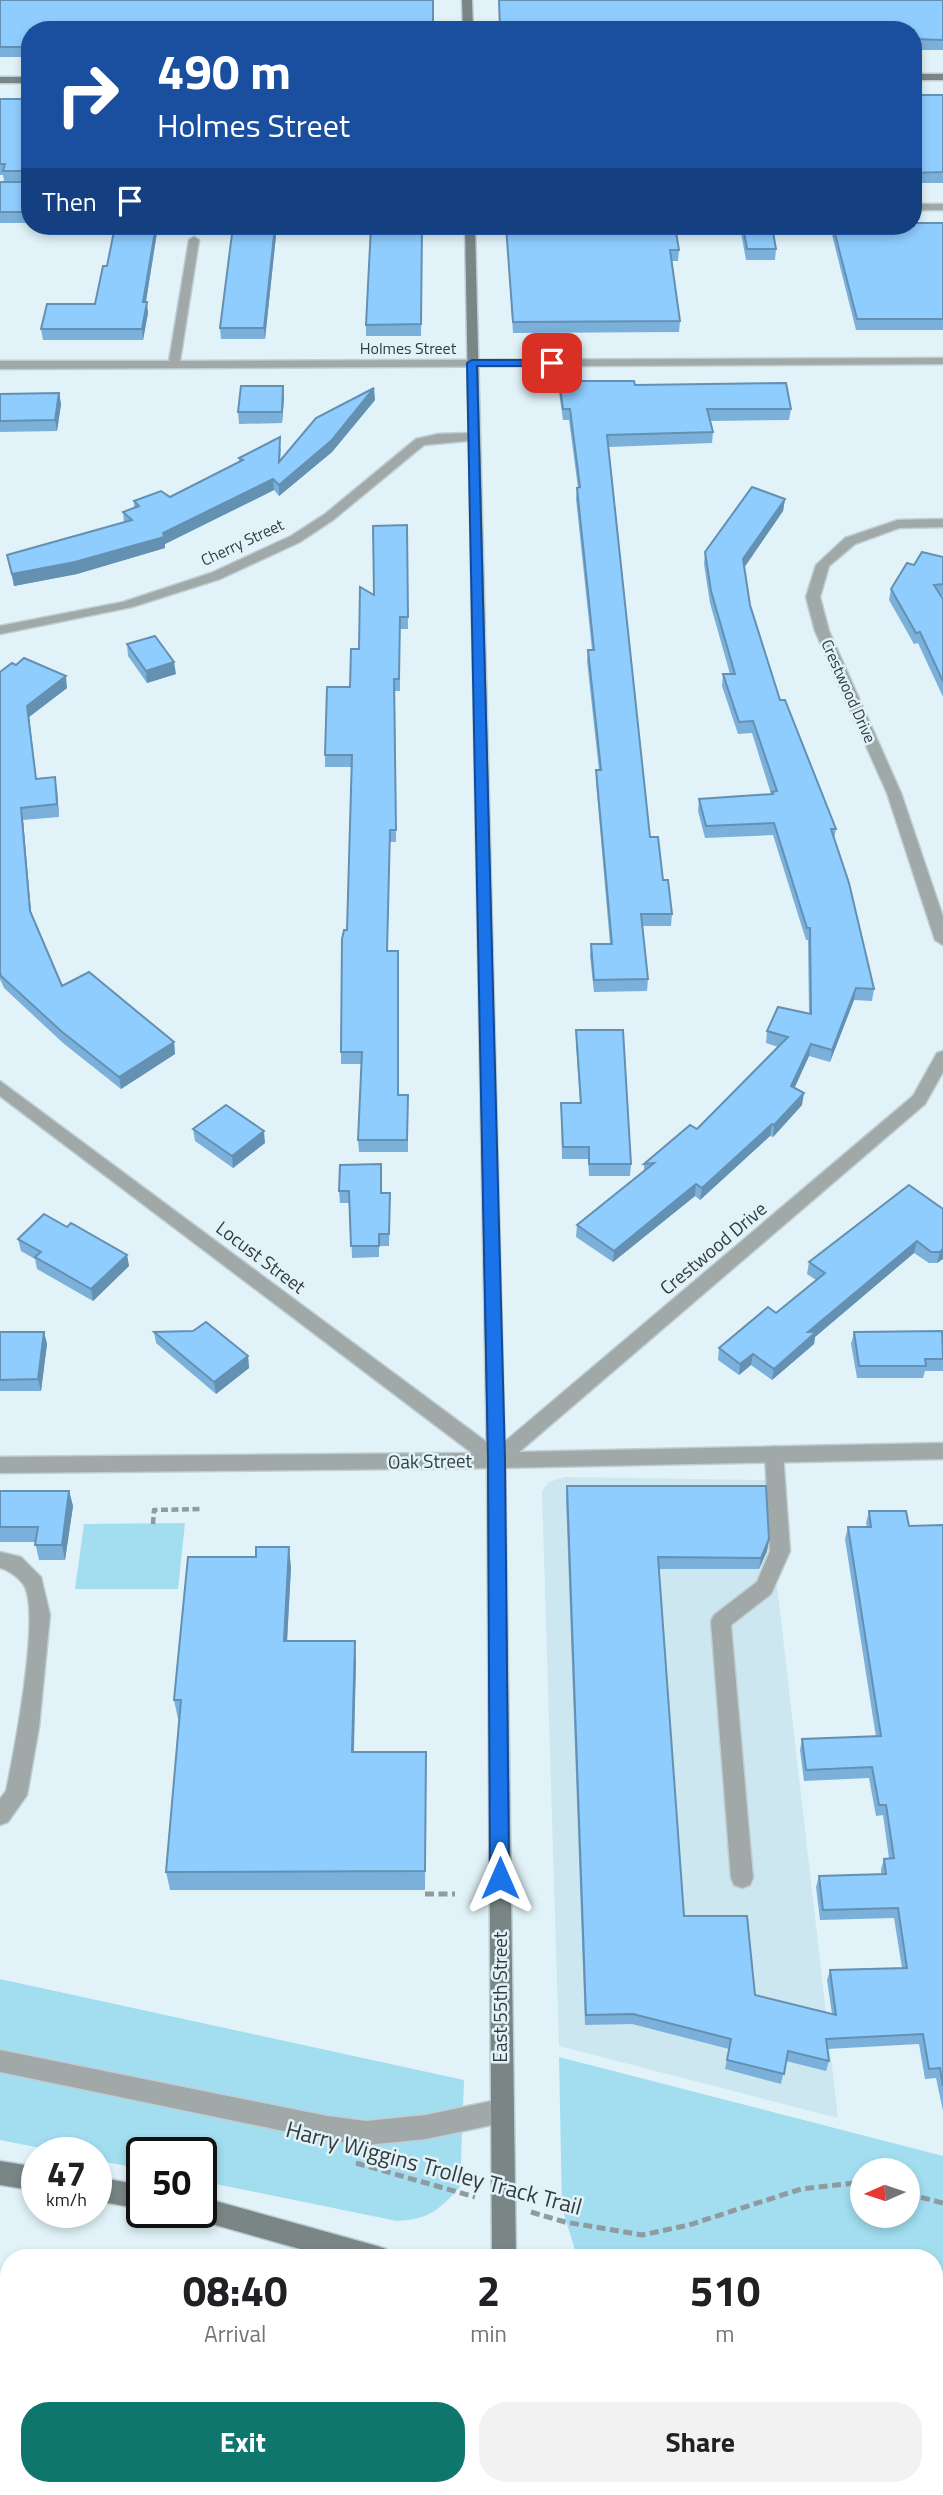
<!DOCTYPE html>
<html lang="en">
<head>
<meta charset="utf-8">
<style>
	:root { --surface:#fff; --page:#f2f2f2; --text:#202124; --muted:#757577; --accent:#0f766e }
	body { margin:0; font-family:"Titillium Web",sans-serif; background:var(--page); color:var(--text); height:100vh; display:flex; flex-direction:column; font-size:26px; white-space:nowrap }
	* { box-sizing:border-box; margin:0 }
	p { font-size:23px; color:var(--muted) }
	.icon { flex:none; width:38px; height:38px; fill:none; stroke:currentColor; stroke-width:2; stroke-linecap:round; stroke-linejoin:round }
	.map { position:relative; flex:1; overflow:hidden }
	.panel { position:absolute; left:0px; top:2249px; width:943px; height:247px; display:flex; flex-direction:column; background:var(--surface); border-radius:28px 28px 0 0; box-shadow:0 4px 10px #0003 }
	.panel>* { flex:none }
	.guide { position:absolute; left:21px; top:21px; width:901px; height:214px; border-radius:28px; box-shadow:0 4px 10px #0003; background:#1a4fa0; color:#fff; overflow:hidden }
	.needle { width:46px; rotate:267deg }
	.buttons { position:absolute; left:850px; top:2158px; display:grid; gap:14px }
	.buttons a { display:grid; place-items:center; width:70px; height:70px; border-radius:50%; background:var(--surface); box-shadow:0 4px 10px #0003; font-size:35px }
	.speed { position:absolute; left:21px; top:2137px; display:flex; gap:14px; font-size:35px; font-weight:700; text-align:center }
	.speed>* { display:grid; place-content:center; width:91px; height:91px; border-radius:50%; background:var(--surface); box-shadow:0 4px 10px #0003; line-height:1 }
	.speed small { font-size:18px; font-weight:400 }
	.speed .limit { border:4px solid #111; border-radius:10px; background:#fff; color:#111 }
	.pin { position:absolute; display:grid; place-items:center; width:60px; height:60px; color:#fff; margin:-30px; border-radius:14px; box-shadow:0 4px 10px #0006 }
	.me { position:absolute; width:77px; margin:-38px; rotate:0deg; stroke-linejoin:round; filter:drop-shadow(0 0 5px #0008) }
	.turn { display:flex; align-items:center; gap:24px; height:147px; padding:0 21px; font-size:32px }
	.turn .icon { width:91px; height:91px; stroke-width:2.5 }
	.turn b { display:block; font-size:49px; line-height:60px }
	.then { display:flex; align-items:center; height:66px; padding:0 21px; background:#0003; gap:14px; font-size:26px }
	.eta { display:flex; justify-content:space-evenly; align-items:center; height:119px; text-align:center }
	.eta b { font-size:42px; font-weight:700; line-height:49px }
	.cta { display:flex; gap:14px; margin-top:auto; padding:14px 21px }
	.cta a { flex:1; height:80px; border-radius:28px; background:var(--accent); color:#fff; font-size:28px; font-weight:700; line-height:80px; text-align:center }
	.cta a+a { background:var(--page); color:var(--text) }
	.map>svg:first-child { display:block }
	.built { fill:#cce7ef }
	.green { fill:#a2def0; fill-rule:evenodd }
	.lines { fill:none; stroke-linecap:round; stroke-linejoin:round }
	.lane-casing { stroke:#bfced4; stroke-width:3 }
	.street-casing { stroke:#bfced4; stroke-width:3 }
	.secondary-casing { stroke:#bfced4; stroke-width:3 }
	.path-far1 { stroke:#8f9b9f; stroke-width:4.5; stroke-dasharray:7 3.5; stroke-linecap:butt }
	.path { stroke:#8f9b9f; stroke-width:5; stroke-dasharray:9 4.5; stroke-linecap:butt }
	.lane { fill:#a0a9a8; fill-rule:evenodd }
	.street { fill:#a0a9a8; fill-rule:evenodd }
	.secondary { fill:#7a8686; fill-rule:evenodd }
	.wall { fill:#7bb0db }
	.shaded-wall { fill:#6490b2 }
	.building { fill:#8fcdff; stroke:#6490b2; stroke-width:2 }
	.route { fill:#1a73e8; stroke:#114b97; stroke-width:2 }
	.labels { text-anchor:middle; stroke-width:5; stroke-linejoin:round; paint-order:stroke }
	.far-street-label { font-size:16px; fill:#353c3e; stroke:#e1f3f9 }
	.street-label { font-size:19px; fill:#353c3e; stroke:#e1f3f9 }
	.near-street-label { font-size:23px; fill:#353c3e; stroke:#e1f3f9 }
</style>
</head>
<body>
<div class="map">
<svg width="943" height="2495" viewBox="0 0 943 2495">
	<rect width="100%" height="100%" fill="#e1f3f9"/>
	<path class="built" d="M565,1477L765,1480L838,2118L559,2046L542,1491L549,1482Z"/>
	<g class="green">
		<path d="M185,1523L178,1589H75L84,1524Z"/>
		<path d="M0,1979L464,2080L460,2187C438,2211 429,2219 397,2221L201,2181V2152H142V2169L96,2160V2152H61L0,2140Z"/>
		<path d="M559,2057L943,2156V2361L935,2359L934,2258H585L575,2250L562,2208ZM863,2170H908V2216H863Z"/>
	</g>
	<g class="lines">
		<defs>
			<g id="lane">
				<path d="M774,1446L781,1449L783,1454L790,1551L771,1594L731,1625L753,1878L750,1885L742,1888L734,1885L731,1878L711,1621L714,1615L757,1582L770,1551L765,1454L767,1449Z"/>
				<path d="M0,1552L21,1557L41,1577L50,1615L39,1727L27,1795L8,1822L0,1825V1799L6,1791C14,1753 40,1618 25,1587C21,1579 9,1570 0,1568Z"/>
				<path d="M0,2050L327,2116L366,2121L426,2115L501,2099L509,2103L513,2111L509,2119L501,2123L426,2139L366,2145L327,2140L0,2072Z"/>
			</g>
			<g id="street">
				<rect x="914" y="204" width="29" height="6"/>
				<path d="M194,237L199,240L180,361L943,358V364L0,369V361H169L189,240Z"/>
				<path d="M473,433L479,437L477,440L424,445L333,520L300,542L220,579L132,607L0,634V626L123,602L211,573L291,536L325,514L416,439L438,434Z"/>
				<path d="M943,519V527L899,528L855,544L829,566L820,597L829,631L901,793L943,917V945L935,940L887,793L815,631L806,597L816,565L845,538L898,520Z"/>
				<path d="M943,1051V1072L925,1104L519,1452L943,1443V1459L496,1468L0,1473V1457L472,1453L0,1096V1081L496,1449L913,1096L937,1053Z"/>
			</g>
			<g id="secondary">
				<path d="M462,0H472L473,30H463Z"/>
				<rect x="914" y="74" width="29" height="6"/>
				<rect x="0" y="77" width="30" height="6"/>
				<path d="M465,226H475L505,1460L516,2258H492L487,1460Z"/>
				<path d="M0,2161L37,2167V2191L0,2185Z"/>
				<path d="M96,2177L142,2185V2209L96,2201Z"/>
				<path d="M201,2197L377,2246L386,2249L389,2258H332L201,2221L193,2217L190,2212H201Z"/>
				<path d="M934,2407L943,2408V2434L934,2432Z"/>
				<path d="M494,2487H520L521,2495H495Z"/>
			</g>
		</defs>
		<use href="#lane" class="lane-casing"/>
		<use href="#street" class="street-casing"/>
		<use href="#secondary" class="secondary-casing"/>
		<path class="path-far1" d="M153,1524L154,1510L203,1509"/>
		<g class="path">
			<path d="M425,1894H455"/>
			<path d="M356,2163L475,2197"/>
			<path d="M908,2194L943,2203"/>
			<path d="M531,2212L565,2222L642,2235L689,2225L801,2189L863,2182"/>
		</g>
		<use href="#lane" class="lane"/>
		<use href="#street" class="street"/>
		<use href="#secondary" class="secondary"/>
	</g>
	<g class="wall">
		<path d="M0,0L30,30V57H0Z"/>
		<path d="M943,0V50H914V30Z"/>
		<rect x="914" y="95" width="29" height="88"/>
		<path d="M0,99H30V223H0V182L4,181L3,175H0Z"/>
		<path d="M943,223V330H856L832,235L833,226H914Z"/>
		<path d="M115,226H158L146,302L148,313L143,340H43L41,329L95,304L107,266Z"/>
		<path d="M277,226L265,339H221L220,328Z"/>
		<path d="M371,226H423L422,254L421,336H366V325Z"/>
		<path d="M506,226L679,250L678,261H672L680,321L679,332L513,333Z"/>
		<path d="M742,226H772L776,249L775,260H746L741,233Z"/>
		<path d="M559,381L635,385L791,409L789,420L710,421L713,432L712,443L609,447L650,837L672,914L671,926H643L648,979L647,991L594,992L590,956L591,944H610L596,782V770H599L587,661L588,650H592L576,499L577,488H578L569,420H563L559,392Z"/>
		<path d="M283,386L284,397L282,423L239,424L238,412Z"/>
		<path d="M59,393L61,404L57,431L0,432V394Z"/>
		<path d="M375,400L332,452L279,496L274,490L165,544V548L77,574L14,586L7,555L124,522L123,512L134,508V501L170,497L239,463V458L281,448L280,460Z"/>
		<path d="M785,499L783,511L744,567L750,605L780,700L836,829L834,839L874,989L872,1001L854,1000L830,1062L809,1056L794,1088L802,1105L773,1137L770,1136L700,1200L695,1196L613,1262L576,1237L577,1225L644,1172V1164L697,1129L778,1047L766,1043L767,1031L809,1013L808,940H806L773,835L705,838L698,811L699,799L771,794L752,733L738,734L722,686L723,674H730L710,603L704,564L705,552Z"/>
		<path d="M407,525L408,629H400V691H395L396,842H390L387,951L398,1095H408V1152H359L358,1140L361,1064H341V1052L347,930L352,767H325V755L350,687L359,649L374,595Z"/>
		<path d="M943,557V596H941L943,599V697L918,643L914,644L889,600L891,589L914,565Z"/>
		<path d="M127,644L176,674L147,683L128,656Z"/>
		<path d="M0,672L67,688L29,717L36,779L57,789L59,817L23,820L31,915L62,986L174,1042L175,1054L121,1089L63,1043L4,988L0,979Z"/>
		<path d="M576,1030L631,1164L630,1176H589L588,1159H562L561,1103H580L576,1042Z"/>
		<path d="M193,1129L265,1143L233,1168L195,1141Z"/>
		<path d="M382,1176L381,1193H390L389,1246H379V1257L352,1258L350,1203H340L339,1191Z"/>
		<path d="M909,1185L943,1259L937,1263H929L914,1253L815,1337L814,1344L772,1380L751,1365L739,1375L718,1360L719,1348L776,1313L816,1280L807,1274L809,1262Z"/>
		<path d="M18,1239L127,1255L129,1266L93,1301L37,1269L35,1259L21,1251Z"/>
		<path d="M0,1332H44L47,1344L41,1391H0Z"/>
		<path d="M154,1332L248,1356L249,1368L216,1394L156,1343Z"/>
		<path d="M854,1332L943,1336V1371H925L923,1378H857L851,1344Z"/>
		<path d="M567,1486L769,1539L767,1551L759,1569H659L684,1916L755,1995L832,2014L827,1980L830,1970L902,1968L894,1918L820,1920L816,1887L819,1876L881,1874V1869L884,1859L889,1858L883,1815L876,1816L869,1778L804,1781L800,1750L802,1739L876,1737L845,1539L848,1527H867L866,1523L869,1511L909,1526L943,1525V2111L936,2078L925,2079L919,2044L827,2049L829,2061L826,2071L786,2061L781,2084L725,2069L729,2049L632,2024L585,2025L566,1498Z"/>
		<path d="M0,1491H69L73,1506L65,1560H39L35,1542H0Z"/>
		<path d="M291,1567L287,1641L356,1660L354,1752H426L425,1890H170L166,1872L179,1719H178L174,1700Z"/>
	</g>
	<g class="shaded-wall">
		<path d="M156,226H158L144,313L143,302Z"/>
		<path d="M275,226H277L265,339L264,328Z"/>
		<path d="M147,302L148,313L143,340L142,329Z"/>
		<path d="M283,386L284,397L282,423V412Z"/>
		<path d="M374,388L375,400L332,452L279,496V485Z"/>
		<path d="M59,393L61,404L57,431L55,420Z"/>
		<path d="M273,479L274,490L165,544V548L77,574L14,586L12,574L163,533Z"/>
		<path d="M785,499L783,511L742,571L743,559Z"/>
		<path d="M174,662L176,674L147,683L146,671Z"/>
		<path d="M66,676L67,688L29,717L38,791L27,706Z"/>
		<path d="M55,777L57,789L59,817L57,804Z"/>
		<path d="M21,808L23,820L32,923L30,911Z"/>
		<path d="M390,830V842L387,963V951Z"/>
		<path d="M856,988L854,1000L830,1062L832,1050Z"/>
		<path d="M174,1042L175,1054L121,1089L119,1077Z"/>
		<path d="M811,1044L809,1056L790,1098L791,1086Z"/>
		<path d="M804,1093L802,1105L773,1137L774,1125Z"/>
		<path d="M772,1124L770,1136L700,1200L702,1188Z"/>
		<path d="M264,1131L265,1143L233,1168L232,1156Z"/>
		<path d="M696,1184L695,1196L613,1262L614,1251Z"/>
		<path d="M917,1241L914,1253L815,1337L814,1344L772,1380L774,1369L808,1332Z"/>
		<path d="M943,1249V1259L937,1263L940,1252Z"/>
		<path d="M127,1255L129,1266L93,1301L91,1289Z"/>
		<path d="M44,1332L47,1344L41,1391L38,1379Z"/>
		<path d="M753,1354L751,1365L739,1375L740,1364Z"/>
		<path d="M248,1356L249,1368L216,1394L214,1382Z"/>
		<path d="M69,1491L73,1506L65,1560L62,1545Z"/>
		<path d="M769,1539L767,1551L759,1569L761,1558Z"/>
		<path d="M289,1547L291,1567L286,1660L284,1641Z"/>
		<path d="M355,1641L356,1660L353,1771L352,1752Z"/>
	</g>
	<g class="building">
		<path d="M0,0H433V30H30V47H0Z"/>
		<path d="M499,0H943V40L914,39V30H500Z"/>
		<path d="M914,95H943V172L914,173Z"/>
		<path d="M0,99H30V171H3L5,164H0Z"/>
		<path d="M30,181V212H0V182H28Z"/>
		<path d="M914,223H943V319H857L833,226H914Z"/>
		<path d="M115,226H156L143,302H147L142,329H41L47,304H95L103,266H107Z"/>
		<path d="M233,226H275L264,328H220Z"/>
		<path d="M371,226H422L421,324L366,325Z"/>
		<path d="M506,226H675L679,250H670L680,321L513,322Z"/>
		<path d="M743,226H772L776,249H747Z"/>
		<path d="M559,381H634L635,385L786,383L791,409H707L713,432L607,435L650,837H658L663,880H668L672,914H641L648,979L594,980L591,944H612L596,770H601L588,650H594L577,488L580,487L570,409H563Z"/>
		<path d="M241,386H283L282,412H238Z"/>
		<path d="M374,388L332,440L279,485L273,479L163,533L164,537L75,562L12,574L7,555L132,520L123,512L139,506L134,501L161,491L170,497L243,460L239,458L280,437L279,462L316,418Z"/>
		<path d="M59,393L55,420L0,421V394Z"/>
		<path d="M752,487L785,499L743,559L750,605L780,700H785L836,829H831L849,883L874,989L856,988L832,1050L811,1044L791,1086L804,1093L774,1125L772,1124L702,1188L696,1184L614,1251L577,1225L654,1163L644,1164L690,1125L697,1129L788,1037L767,1031L778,1007L811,1014L810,928H807L774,823L706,826L699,799L773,794L772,792L777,791L753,721L739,722L723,674H735L711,591L705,552Z"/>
		<path d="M407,525L408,617H400L399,679H394L396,830H390L387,951H398V1095H408L407,1140H358L362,1052H341L342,939L344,930H347L352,755H325L327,687H350L351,649H359L360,587L374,595L373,526Z"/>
		<path d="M922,552L943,557V584L934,585L943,599V681L920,632L916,633L891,589L907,563L914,565Z"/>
		<path d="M155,636L174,662L146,671L127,644Z"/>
		<path d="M24,658L66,676L27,706L36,779L55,777L57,804L21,808L30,911L62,986L89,972L174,1042L119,1077L61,1031L1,976L0,973V672L12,663L16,665Z"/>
		<path d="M576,1030H623L631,1164H589V1147H563L561,1103H581Z"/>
		<path d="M226,1105L264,1131L232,1156L193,1129Z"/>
		<path d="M381,1164V1193H390L389,1234H379V1246H351L349,1191H339L340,1165Z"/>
		<path d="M909,1185L943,1209V1249L940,1252H931L917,1241L808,1332H816L774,1369L753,1354L740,1364L719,1348L768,1307L776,1313L825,1273L809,1262Z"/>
		<path d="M44,1214L67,1227L71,1223L127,1255L91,1289L35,1257L41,1252L18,1239Z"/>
		<path d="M206,1322L248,1356L214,1382L154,1332L193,1331Z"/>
		<path d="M942,1331L943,1359H925L926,1366H859L854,1332Z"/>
		<path d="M0,1332H44L38,1379L0,1380Z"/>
		<path d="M567,1486H766L769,1539L761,1558L658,1557L684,1916H747L755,1995L836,2015L830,1970L907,1968L898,1908L823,1910L819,1876L886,1874L884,1859L894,1858L886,1805H879L872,1767L806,1770L802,1739L881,1736L848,1527H871L869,1511H906L909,1526L943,1525V2086L940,2068L929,2069L923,2034L826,2039L829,2061L788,2051L784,2074L727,2060L731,2039L633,2014L586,2015Z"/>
		<path d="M0,1491H69L62,1545H35L38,1527H0Z"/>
		<path d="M256,1547H289L284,1641H355L352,1752H426L425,1871L166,1872L181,1700H174L188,1557H256Z"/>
		<path d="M53,2487H138V2491L232,2487H374V2495H53Z"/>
		<path d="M682,2487H728L729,2495H683Z"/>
	</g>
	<path class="route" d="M472,360H552L557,363L552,366H477L505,1460L509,1878L507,1884L500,1887L493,1884L490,1878L488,1460L467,363Z"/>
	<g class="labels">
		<g class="far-street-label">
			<text x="408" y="354">Holmes Street</text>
			<text transform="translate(242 542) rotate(-25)" y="6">Cherry Street</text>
			<text transform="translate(849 691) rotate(66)" y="6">Crestwood Drive</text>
		</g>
		<g class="street-label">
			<text transform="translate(713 1248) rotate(-40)" y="7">Crestwood Drive</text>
			<text transform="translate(261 1257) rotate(37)" y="7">Locust Street</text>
			<text transform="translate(430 1461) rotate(-1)" y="7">Oak Street</text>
			<text transform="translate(500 1997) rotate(-90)" y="7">East 55th Street</text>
		</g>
		<g class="near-street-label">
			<text transform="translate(434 2168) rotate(15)" y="8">Harry Wiggins Trolley Track Trail</text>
		</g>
	</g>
</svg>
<div class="buttons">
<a><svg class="needle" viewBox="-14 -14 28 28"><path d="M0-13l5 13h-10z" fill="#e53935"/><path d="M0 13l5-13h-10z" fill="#757577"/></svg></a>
</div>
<div class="speed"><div>47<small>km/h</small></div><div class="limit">50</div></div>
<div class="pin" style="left:552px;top:363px;background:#d93025"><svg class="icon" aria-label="arrive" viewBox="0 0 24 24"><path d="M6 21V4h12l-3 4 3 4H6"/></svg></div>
<svg class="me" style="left:500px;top:1878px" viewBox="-20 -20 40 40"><path d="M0-17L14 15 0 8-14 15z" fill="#1a73e8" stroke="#fff" stroke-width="4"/></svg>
<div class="guide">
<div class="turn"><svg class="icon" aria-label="right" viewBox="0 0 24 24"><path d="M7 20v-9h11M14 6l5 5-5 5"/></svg><div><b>490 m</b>Holmes Street</div></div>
<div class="then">Then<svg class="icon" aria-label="arrive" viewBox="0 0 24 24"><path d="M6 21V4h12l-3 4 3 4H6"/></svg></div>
</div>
<section class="panel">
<div class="eta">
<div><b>08:40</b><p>Arrival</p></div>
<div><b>2</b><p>min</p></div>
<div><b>510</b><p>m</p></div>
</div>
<div class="cta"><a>Exit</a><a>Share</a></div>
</section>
</div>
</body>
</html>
